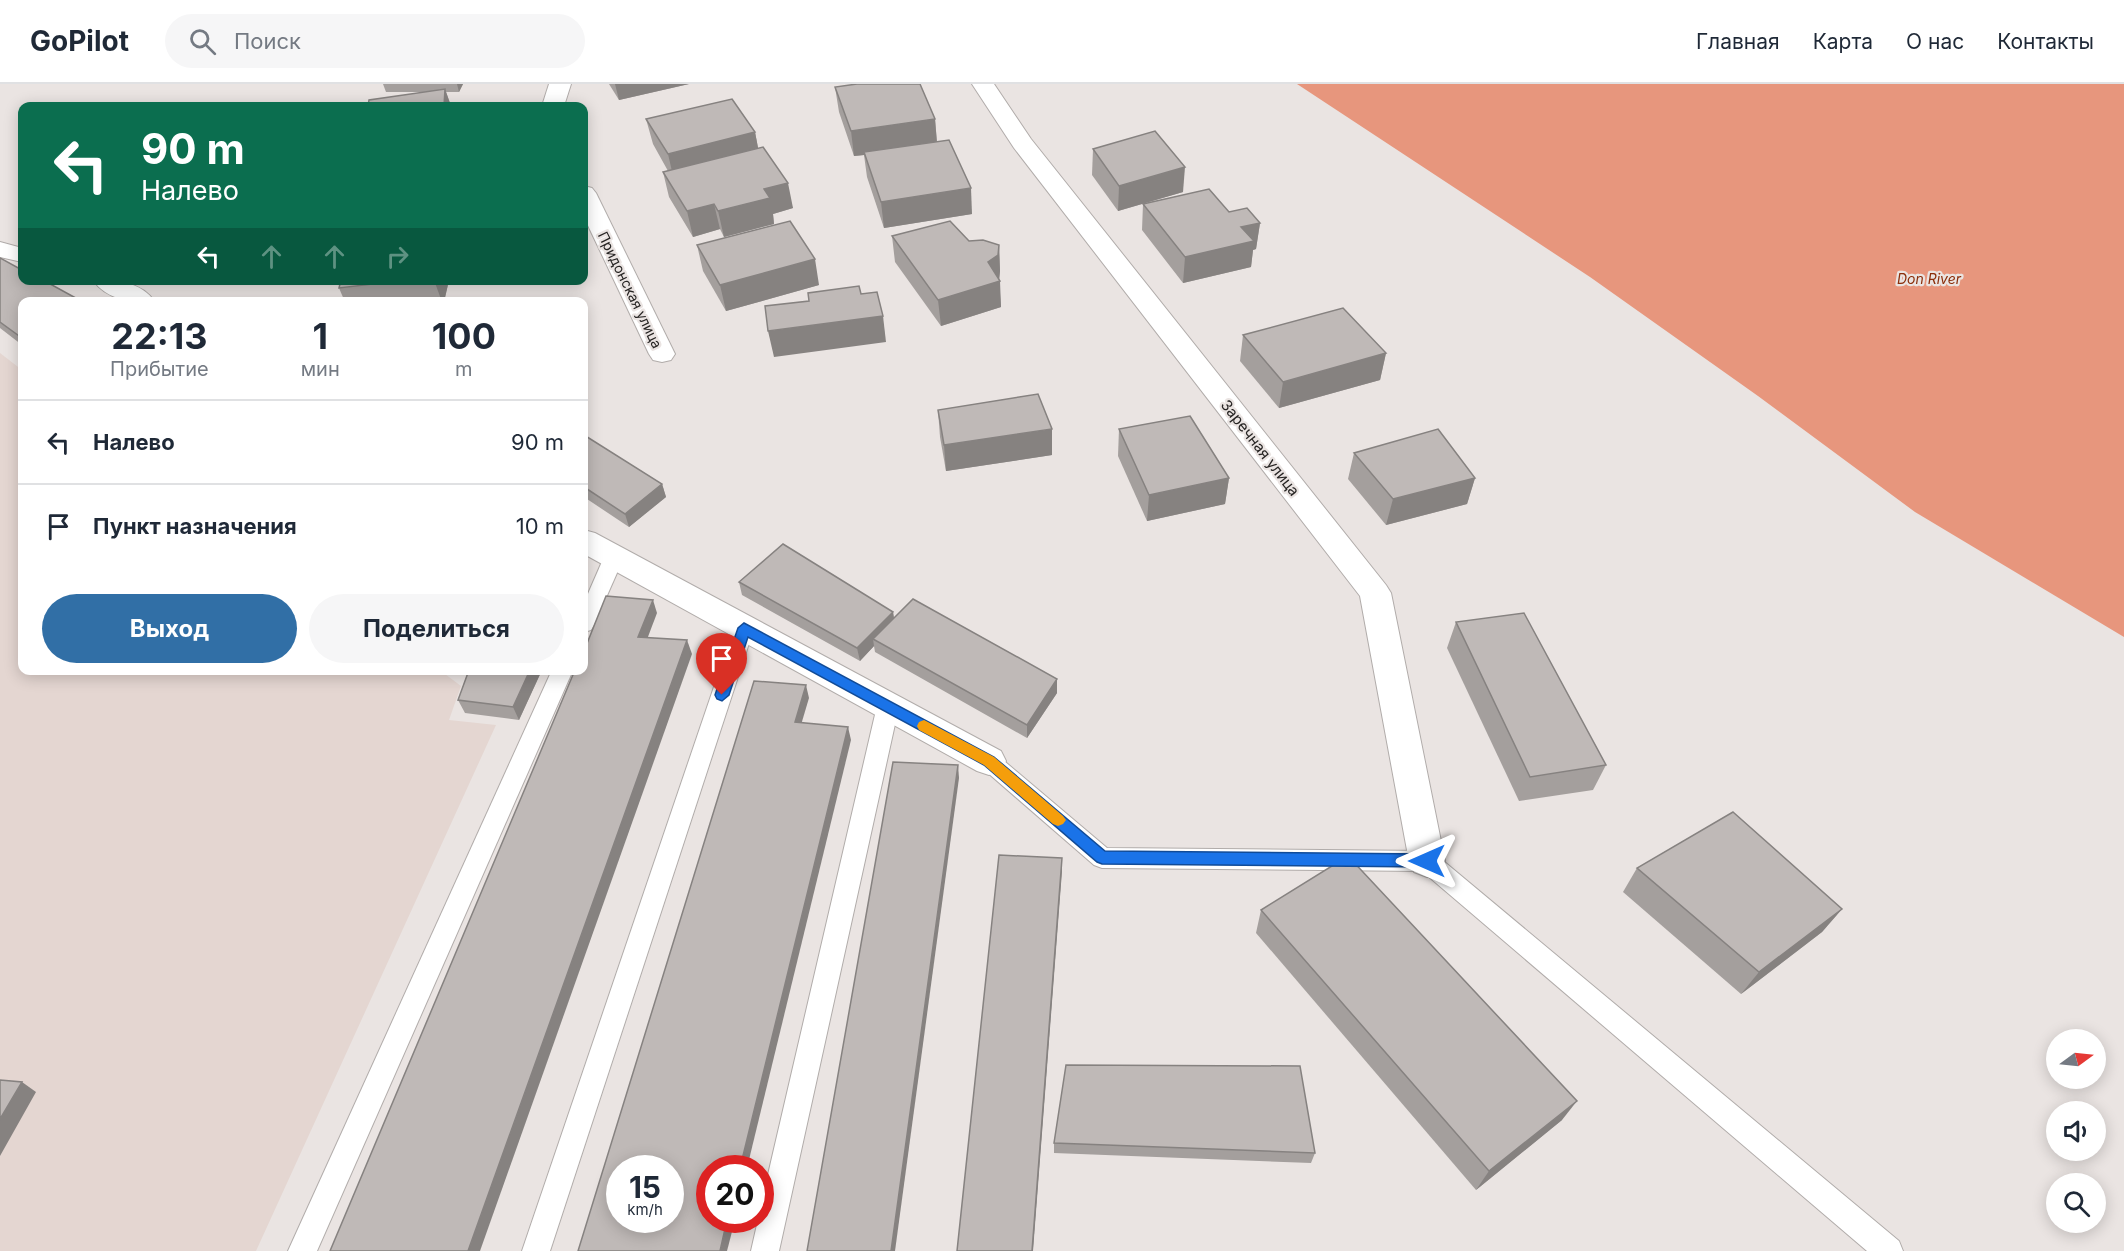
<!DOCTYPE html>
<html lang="ru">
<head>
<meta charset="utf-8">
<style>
	:root { --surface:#fff; --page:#f6f6f7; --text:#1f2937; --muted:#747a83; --line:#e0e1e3; --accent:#316fa6 }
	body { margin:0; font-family:Inter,sans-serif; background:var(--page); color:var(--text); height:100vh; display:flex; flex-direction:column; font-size:22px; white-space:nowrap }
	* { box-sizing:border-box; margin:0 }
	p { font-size:20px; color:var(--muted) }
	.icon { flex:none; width:33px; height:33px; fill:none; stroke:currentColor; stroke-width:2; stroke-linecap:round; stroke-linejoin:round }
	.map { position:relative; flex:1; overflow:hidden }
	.panel { position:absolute; left:18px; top:213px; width:570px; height:378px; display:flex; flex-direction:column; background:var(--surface); border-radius:12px; box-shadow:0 3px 15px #0003 }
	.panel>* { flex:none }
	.guide { position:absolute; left:18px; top:18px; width:570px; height:183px; border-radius:12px; box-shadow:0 3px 15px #0003; background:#0b6e4f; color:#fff; overflow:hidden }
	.needle { width:39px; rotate:75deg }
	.fabs { position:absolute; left:2046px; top:945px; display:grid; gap:12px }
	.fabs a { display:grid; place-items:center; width:60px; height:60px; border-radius:50%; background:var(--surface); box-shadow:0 3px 15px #0003; font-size:30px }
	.speed { position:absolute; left:606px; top:1071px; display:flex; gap:12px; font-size:30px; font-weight:700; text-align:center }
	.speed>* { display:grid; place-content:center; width:78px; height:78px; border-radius:50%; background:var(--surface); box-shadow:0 3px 15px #0003; line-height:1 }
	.speed small { font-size:15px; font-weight:400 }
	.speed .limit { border:9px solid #d22; background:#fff; color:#111 }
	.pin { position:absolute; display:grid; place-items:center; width:51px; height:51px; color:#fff; margin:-62px -26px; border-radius:50% 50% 50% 0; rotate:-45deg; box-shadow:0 0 6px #0007 }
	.pin .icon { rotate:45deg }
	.me { position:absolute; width:66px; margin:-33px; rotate:270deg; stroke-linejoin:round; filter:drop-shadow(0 0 4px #0008) }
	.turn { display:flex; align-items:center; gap:21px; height:126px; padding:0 24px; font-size:27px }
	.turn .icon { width:78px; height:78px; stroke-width:2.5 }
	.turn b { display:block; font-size:42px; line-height:51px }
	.lanes { display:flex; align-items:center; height:57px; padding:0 24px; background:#0003; justify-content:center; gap:30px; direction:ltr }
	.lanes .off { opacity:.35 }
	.eta { display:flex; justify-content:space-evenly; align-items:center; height:102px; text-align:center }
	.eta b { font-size:36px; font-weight:700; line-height:42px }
	.cta { display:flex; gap:12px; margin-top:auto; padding:12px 24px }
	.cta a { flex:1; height:69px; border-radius:36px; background:var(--accent); color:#fff; font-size:24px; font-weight:700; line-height:69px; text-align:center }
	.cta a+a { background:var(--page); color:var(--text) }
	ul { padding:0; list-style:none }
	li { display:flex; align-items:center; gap:18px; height:84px; padding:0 24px; border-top:2px solid var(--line) }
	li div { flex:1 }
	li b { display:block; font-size:22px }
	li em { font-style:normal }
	header { display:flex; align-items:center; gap:36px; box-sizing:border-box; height:84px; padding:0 30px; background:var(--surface); border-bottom:2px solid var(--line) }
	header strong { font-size:28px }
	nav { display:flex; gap:33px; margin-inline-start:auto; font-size:21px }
	.search { width:420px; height:54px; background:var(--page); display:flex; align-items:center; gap:15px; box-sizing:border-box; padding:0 21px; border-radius:33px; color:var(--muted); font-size:22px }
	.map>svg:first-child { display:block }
	.built { fill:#e4d6d1 }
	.water { fill:#e7967d }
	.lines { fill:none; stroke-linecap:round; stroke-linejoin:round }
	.lane-casing { stroke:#b1acaa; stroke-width:2 }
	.street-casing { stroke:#b1acaa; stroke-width:2 }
	.lane { fill:#fff; fill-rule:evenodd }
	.street { fill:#fff; fill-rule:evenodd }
	.wall { fill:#a49f9d }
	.shaded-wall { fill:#868280 }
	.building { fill:#bfb9b7; stroke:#868280; stroke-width:1.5; fill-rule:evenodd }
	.route { fill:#1a73e8; stroke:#114b97; stroke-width:1.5 }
	.slow { fill:#f59e0b }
	.labels { text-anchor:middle; stroke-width:4.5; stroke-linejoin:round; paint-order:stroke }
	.far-water-label { font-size:14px; font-style:italic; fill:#8b2e0a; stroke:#eae4e2 }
	.far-street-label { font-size:14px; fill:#272524; stroke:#eae4e2 }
	.street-label { font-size:15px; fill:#272524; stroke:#eae4e2 }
</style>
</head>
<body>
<header>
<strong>GoPilot</strong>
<div class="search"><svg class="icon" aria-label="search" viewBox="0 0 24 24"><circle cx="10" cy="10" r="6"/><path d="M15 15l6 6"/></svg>Поиск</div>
<nav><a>Главная</a><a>Карта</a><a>О нас</a><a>Контакты</a></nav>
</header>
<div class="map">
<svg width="2124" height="1167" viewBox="0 0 2124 1167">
	<rect width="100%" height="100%" fill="#eae4e2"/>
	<path class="built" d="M0,269L22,286V586L441,587L461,602L449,636L496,641L256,1167H0Z"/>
	<path class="water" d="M1297,0H2124V553L1915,428L1758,312L1590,193Z"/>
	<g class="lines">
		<defs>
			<g id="lane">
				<path d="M614,466L621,468L624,473L594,541L591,546L584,548V519L604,473L607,468Z"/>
				<path d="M744,536L751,539L754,544L550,1167H522L734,544L737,539Z"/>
				<path d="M552,586H573L317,1167H288Z"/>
				<path d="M888,614L896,616L899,622L779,1167H751L758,1136H760V1125L877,622L880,616Z"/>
				<path d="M989,668L997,671L1107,764L1427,767L1435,770L1899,1157L1903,1167H1867L1422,787L1102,784L1094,781L981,683L978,677L981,671Z"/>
			</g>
			<g id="street">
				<path d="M549,0H571L564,22H542Z"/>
				<path d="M972,0H994L1031,55L1386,501L1391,509L1445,777L1440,788L1427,793L1414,788L1409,777L1360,512L1014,64Z"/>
				<path d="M584,102L592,104L596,109L675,270L671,276L662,278L653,276L649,270L584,133Z"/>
				<path d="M0,158L22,164V178L0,173Z"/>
				<path d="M93,196C115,196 141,197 155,218C133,218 107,217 93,196Z"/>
				<path d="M584,446L595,449L1001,667L1006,677L1001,687L989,691L977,687L584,470Z"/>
			</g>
		</defs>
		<use href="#lane" class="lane-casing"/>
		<use href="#street" class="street-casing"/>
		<use href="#lane" class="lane"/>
		<use href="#street" class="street"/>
	</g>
	<g class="wall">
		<path d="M383,0H463L459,8H446L451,22H368L427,8H386Z"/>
		<path d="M609,0H689L619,16Z"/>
		<path d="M835,3L935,35L937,58L972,130L884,144L867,93L864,71L854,72L839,28Z"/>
		<path d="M646,35L755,48L758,64L793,124L773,130L774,140L724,153L720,145L693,153L669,113L663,88L668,87L653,60Z"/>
		<path d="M1093,65L1183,108L1118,127L1092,91Z"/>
		<path d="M1143,120L1229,128L1260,139L1256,165L1253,166L1251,183L1183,199L1142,146Z"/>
		<path d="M892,152L999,161L1000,187L999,196L1001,223L941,242L895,178Z"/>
		<path d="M697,161L819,201L726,227L703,187Z"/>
		<path d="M0,174L22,218V261L0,244Z"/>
		<path d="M341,196H449L444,218H345L339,204Z"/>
		<path d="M1243,251L1386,269L1380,296L1279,324L1240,277Z"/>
		<path d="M938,326L1052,371L946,387L940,353Z"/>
		<path d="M1119,345L1229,394L1225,420L1147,437L1118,372Z"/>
		<path d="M584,351L662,400L666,413L629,443L584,413Z"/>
		<path d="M1354,369L1475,394L1467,420L1386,441L1348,395Z"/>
		<path d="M739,498L893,528L894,534L1057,609L1027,654L875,568L874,562L860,577L742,511Z"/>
		<path d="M1456,538L1606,681L1593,706L1519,717L1447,564Z"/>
		<path d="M466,586H542L519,636L465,629L458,616L468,588Z"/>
		<path d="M1637,784L1842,825L1822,848L1741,910L1623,808Z"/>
		<path d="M1261,826L1562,1036L1476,1106L1256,849Z"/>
		<path d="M1054,1059L1315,1069L1311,1079L1054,1069Z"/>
	</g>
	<g class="shaded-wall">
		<path d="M457,0H463L459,8Z"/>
		<path d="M615,0H689L619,16Z"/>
		<path d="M445,5L451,22H444Z"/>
		<path d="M935,35L937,60L864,68V71L854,72L851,47Z"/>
		<path d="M755,48L760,74L674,96L668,70Z"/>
		<path d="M1185,83L1183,108L1118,127L1119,102Z"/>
		<path d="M788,99L793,124L773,130L774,140L724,153L718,127L764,105Z"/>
		<path d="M971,104L972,130L884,144L881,118Z"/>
		<path d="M714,120L720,145L693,153L687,127Z"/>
		<path d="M1260,139L1256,165L1253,166L1251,183L1183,199L1185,173L1241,143Z"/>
		<path d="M999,161L1000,187L999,197H1000L1001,223L941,242L938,216Z"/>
		<path d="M815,175L819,201L726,227L720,201Z"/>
		<path d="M434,196H449L444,218H442Z"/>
		<path d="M883,232L886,258L774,273L768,247Z"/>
		<path d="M1386,269L1380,296L1279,324L1283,298Z"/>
		<path d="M1052,345V371L946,387L944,361Z"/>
		<path d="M1229,394L1225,420L1147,437L1149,411Z"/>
		<path d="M1475,394L1467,420L1386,441L1393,415Z"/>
		<path d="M662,400L666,413L629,443L625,430Z"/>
		<path d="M653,516L657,529L643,566L638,553Z"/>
		<path d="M893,528L895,542L873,555L874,562L860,577L857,564Z"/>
		<path d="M687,556L692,570L480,1167H468Z"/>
		<path d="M530,586H542L519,636L513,623Z"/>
		<path d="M1057,595V609L1027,654V641Z"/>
		<path d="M806,601L809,614L798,651L795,638Z"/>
		<path d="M848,643L851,656L747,1084H740Z"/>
		<path d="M958,681L959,694L895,1167H891Z"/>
		<path d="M1062,774V787L1033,1167H1032Z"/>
		<path d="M1842,825L1822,848L1741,910L1759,888Z"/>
		<path d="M22,998L36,1008L0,1072V1035Z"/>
		<path d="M1577,1017L1562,1036L1476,1106L1489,1087Z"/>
		<path d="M727,1136H735L727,1167H720Z"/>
	</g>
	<g class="building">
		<path d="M857,0H920L935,35L851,47L835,3Z"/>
		<path d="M445,5L444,22H368L369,16Z"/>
		<path d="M732,15L755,48L668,70L646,35Z"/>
		<path d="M1155,47L1185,83L1119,102L1093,65Z"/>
		<path d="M949,56L971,104L881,118L864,68Z"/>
		<path d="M763,63L788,99L764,105L770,114L718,127L714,120L687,127L663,88Z"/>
		<path d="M1209,105L1229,128L1247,124L1260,139L1241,143L1254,157L1185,173L1143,120Z"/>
		<path d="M790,137L815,175L720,201L697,161Z"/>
		<path d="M950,137L969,157L983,156L999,161L998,171L988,178L1000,197L938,216L892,152Z"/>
		<path d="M0,174L22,186V196H43L83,218H22V254L0,238Z"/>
		<path d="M341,196H407L339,204Z"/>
		<path d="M859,202L861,210L877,208L883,232L768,247L765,222L809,217L808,209Z"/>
		<path d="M1343,224L1386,269L1283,298L1243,251Z"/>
		<path d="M1038,310L1052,345L944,361L938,326Z"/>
		<path d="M1190,332L1229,394L1149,411L1119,345Z"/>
		<path d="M1438,345L1475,394L1393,415L1354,369Z"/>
		<path d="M584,351L662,400L625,430L584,403Z"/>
		<path d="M783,460L893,528L857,564L739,498Z"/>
		<path d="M606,512L653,516L638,553L687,556L468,1167H330L575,586H584V567Z"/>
		<path d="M913,515L1057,595L1027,641L873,555Z"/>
		<path d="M1524,529L1606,681L1530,693L1456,538Z"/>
		<path d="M469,586H530L513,623L458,616Z"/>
		<path d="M754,597L806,601L795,638L848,643L740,1084H710V1136H727L720,1167H578ZM620,1084H670V1136H620Z"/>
		<path d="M893,678L958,681L891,1167H807Z"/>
		<path d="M1733,728L1842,825L1759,888L1637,784Z"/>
		<path d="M999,771L1062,774L1032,1167H957Z"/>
		<path d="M1348,772L1577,1017L1489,1087L1261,826Z"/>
		<path d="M1066,981L1300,982L1315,1069L1054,1059Z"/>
		<path d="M0,996L22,998L0,1035Z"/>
	</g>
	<path class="route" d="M744,539L994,673L1105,767L1427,770L1432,772L1435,777L1432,781L1427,783L1102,780L1097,778L984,681L748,553L729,611L722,617L717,615L715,611L738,544Z"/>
	<path class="slow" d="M924,636L994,673L1063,732L1066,736L1063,740L1058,742L1053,740L984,681L919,646L917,642L919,638Z"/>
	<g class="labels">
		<g class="far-water-label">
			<text x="1929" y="200">Don River</text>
		</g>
		<g class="far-street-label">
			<text transform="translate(630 206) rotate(64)" y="5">Придонская улица</text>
		</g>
		<g class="street-label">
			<text transform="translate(1260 364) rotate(52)" y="5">Заречная улица</text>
		</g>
	</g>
</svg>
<div class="fabs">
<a><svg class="needle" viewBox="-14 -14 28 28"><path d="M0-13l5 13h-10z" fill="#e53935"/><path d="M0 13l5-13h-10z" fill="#747a83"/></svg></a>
<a><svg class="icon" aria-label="sound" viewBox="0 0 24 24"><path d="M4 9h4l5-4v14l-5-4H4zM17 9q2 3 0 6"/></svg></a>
<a><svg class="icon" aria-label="search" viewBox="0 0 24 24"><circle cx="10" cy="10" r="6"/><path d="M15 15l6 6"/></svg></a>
</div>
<div class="speed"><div>15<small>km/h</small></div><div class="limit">20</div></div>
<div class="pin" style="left:722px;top:611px;background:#d93025"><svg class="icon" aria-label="arrive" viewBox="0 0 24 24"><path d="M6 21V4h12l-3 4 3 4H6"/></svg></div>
<svg class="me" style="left:1427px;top:777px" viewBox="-20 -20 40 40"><path d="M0-17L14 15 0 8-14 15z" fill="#1a73e8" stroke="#fff" stroke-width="4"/></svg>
<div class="guide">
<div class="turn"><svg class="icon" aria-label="left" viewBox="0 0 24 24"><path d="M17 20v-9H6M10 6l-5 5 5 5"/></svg><div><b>90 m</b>Налево</div></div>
<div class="lanes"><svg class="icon" aria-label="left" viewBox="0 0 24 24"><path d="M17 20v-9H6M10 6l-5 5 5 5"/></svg><svg class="icon off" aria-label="ahead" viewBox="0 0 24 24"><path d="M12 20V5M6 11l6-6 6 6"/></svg><svg class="icon off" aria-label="ahead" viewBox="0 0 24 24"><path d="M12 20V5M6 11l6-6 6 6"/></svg><svg class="icon off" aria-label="right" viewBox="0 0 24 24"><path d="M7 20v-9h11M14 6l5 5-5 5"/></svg></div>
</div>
<section class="panel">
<div class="eta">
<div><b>22:13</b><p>Прибытие</p></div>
<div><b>1</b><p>мин</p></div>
<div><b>100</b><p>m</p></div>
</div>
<ul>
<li><svg class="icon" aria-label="left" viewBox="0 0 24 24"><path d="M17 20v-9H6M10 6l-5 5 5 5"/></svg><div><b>Налево</b></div><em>90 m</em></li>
<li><svg class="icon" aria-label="arrive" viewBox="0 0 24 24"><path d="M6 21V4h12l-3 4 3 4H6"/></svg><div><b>Пункт назначения</b></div><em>10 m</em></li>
</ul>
<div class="cta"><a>Выход</a><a>Поделиться</a></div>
</section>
</div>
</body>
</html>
